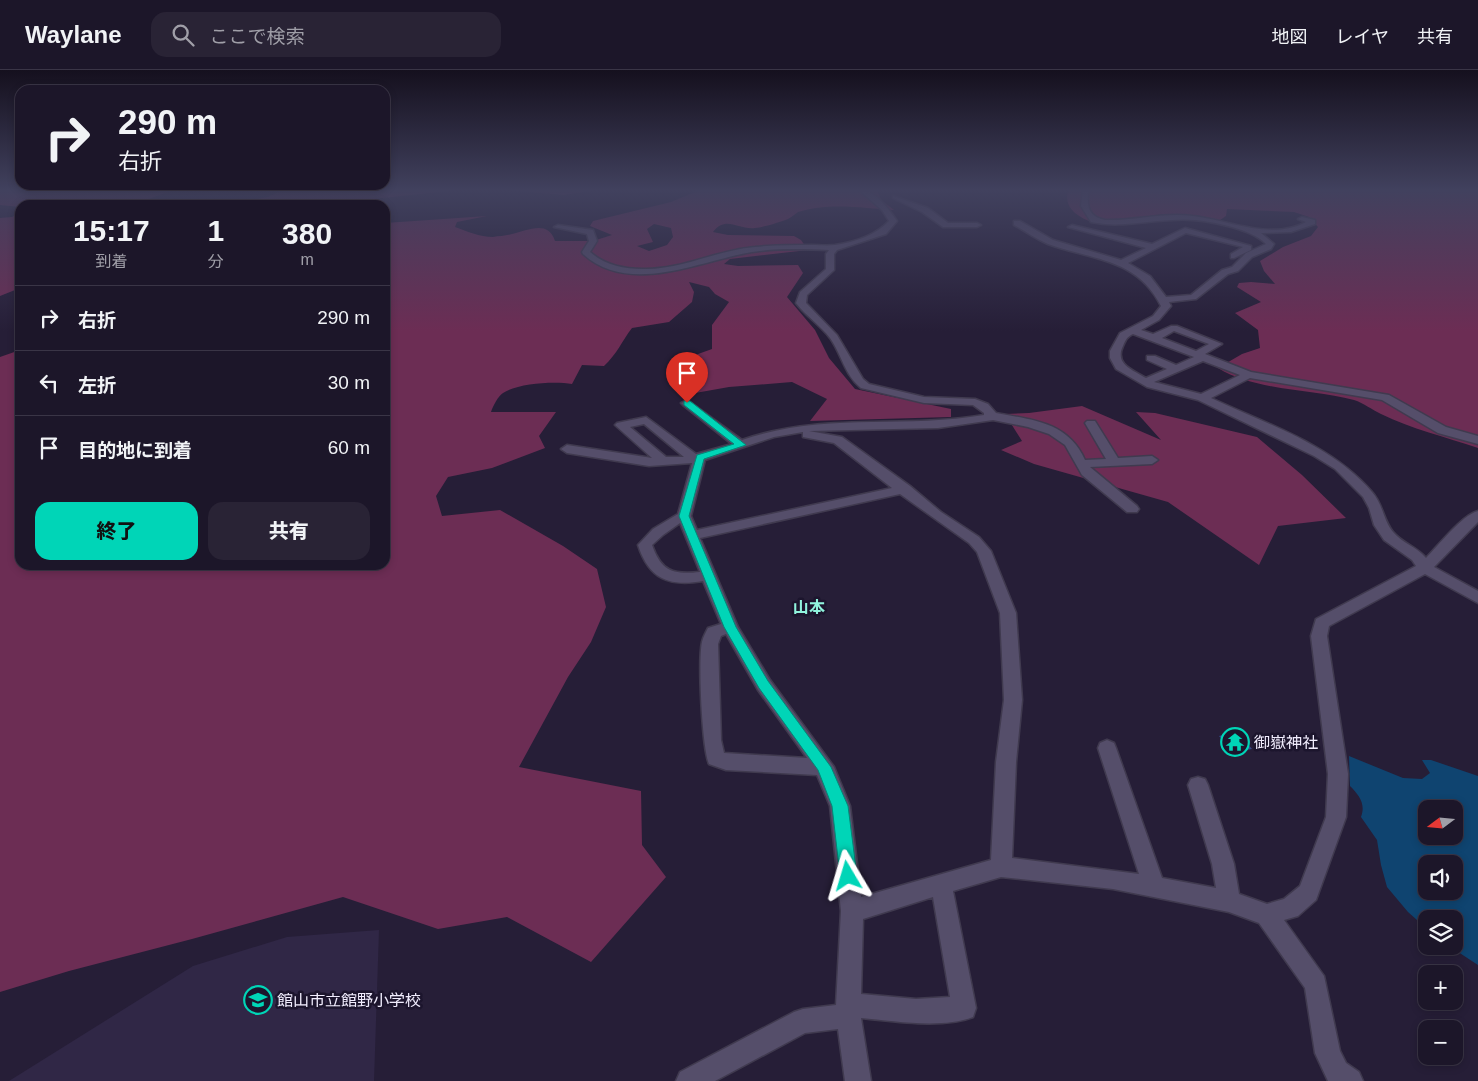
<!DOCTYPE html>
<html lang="ja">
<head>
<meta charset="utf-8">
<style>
	:root { --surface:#1c1629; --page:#292335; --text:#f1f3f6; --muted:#a09fa8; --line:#3a3546; --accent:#00d5b7 }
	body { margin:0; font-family:Helvetica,"Noto Sans JP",sans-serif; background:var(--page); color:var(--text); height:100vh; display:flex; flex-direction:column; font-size:19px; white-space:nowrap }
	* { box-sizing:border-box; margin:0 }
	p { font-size:16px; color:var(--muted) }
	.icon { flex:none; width:28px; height:28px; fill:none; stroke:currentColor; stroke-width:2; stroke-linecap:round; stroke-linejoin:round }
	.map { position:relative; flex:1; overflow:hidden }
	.details { position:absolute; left:15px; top:130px; width:375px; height:370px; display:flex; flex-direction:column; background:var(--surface); border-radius:15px; box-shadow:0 2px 8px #0003,0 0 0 1px var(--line) }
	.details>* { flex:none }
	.hud { position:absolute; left:15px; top:15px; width:375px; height:105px; border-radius:15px; box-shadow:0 2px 8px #0003,0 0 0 1px var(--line); background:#1c1629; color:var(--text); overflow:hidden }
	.needle { width:32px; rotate:254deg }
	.tools { position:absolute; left:1418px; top:730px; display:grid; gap:10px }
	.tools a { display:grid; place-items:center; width:45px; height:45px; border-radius:10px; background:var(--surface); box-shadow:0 2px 8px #0003,0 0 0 1px var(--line); font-size:25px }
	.pin { position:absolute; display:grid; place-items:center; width:42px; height:42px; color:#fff; margin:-51px -21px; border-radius:50% 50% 50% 0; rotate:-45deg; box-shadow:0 0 5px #0007 }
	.pin .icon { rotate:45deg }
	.me { position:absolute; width:55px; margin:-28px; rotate:353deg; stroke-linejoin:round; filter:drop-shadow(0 0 4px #0008) }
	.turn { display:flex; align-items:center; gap:18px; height:105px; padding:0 20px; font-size:22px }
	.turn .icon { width:65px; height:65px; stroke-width:2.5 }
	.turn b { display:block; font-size:35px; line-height:42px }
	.eta { display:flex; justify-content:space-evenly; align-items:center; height:85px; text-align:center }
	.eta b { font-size:30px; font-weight:800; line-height:35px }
	.cta { display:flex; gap:10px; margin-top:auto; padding:10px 20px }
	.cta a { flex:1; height:58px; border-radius:15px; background:var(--accent); color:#111; font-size:20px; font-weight:800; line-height:58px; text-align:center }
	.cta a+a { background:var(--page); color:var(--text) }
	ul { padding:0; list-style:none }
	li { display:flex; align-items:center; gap:15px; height:65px; padding:0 20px; border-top:1px solid var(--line) }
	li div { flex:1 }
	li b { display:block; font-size:19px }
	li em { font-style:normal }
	header { display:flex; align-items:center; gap:30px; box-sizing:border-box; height:70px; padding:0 25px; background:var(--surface); border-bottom:1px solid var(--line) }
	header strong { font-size:24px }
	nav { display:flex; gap:28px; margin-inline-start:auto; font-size:18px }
	.search { width:350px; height:45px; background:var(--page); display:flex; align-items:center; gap:12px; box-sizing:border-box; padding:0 18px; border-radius:15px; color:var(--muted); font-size:19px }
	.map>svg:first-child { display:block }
	.built { fill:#302746 }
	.green { fill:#6c2d54; fill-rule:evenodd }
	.water { fill:#0f4470; fill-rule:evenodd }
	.building { fill:#3a478d }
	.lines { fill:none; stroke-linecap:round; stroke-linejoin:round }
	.minor-casing { stroke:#403a4f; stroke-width:3 }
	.minor { fill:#554e6a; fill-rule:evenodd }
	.route { fill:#00d5b7; stroke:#008a77 }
	.labels { text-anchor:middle; stroke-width:5; stroke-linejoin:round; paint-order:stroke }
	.quarter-label { font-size:16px; font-weight:bold; fill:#90f4dd; stroke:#1c152d }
	.near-poi-label { font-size:16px; fill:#f0ecfd; stroke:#1c152d; text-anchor:start }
</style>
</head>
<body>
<header>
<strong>Waylane</strong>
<div class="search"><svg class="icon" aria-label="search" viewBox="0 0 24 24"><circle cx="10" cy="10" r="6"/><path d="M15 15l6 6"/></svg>ここで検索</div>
<nav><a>地図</a><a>レイヤ</a><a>共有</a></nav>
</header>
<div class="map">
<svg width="1478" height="1011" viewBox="0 0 1478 1011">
	<rect width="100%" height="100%" fill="#261e37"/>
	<path class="built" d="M379,860L374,1011H9L193,896L287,867Z"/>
	<g class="green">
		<path d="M0,119H176L140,132L121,135H20V137L0,135Z"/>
		<path d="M285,119H466L346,132L344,135H228L268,127Z"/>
		<path d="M498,119H602L564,125Z"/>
		<path d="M702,119H877L881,130L894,140C864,138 828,132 798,142C795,144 792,147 788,149C780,152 765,157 755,158C738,160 726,145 713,162L728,165L794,166L801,170L808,180L730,189L724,194L738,196L798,195L803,203L787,227L815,260L829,288L855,319L951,339V347L810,351L827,329L792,312L729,317L684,325L674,310L673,293L712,279V255L729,232L715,224L709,217L689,212L694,222L692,232L669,252L632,258C622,271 617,284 604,296L582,295L572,314C555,311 518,313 503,323C498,326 493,336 491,342H556L539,366L545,378L492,398L448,407L436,426L442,446L500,440L563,476L597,499L606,537L591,572L568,607L519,697L641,721L642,775L666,807L591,892L507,847L438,859L343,827L192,869L69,901L0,922V287L20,280V495H385V153L487,146L457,152L455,157C466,161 480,167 493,167C499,166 506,166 512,164C527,161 548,149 555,171H593L612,165L590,156L593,151L671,132ZM654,154L671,158L673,167L667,175L649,181L637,176L653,172L647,159Z"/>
		<path d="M1069,119H1478V378C1446,367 1411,359 1381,344C1372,340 1364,333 1354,330C1312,319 1255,321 1218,298L1242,284L1260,278L1258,260L1235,243L1261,232L1237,217L1239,213L1251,212L1275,214L1264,201L1260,191L1283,177L1311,166L1318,157L1309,147L1294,142L1227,139L1226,146L1214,154C1201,151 1186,145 1172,144C1137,142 1107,168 1075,143C1068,137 1065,129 1069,119Z"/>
		<path d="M20,143V218L0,226V148L12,147Z"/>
		<path d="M1082,336L1161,370L1136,342L1155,343L1257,367L1302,405L1346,448L1278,456L1259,495L1168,432L1034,394L1001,380L1022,371L1005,344L1029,343Z"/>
	</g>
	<path class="water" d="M1349,686L1403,708L1422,709L1430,703L1422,690H1431L1478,706V895L1449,876H1454V849H1426V858L1408,842L1387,817L1381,795L1377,770L1361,747C1366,734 1359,725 1350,716ZM1426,739H1454V766H1426ZM1426,794H1454V821H1426Z"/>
	<path class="building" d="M1237,662L1252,679L1233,682L1219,666Z"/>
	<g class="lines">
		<defs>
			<g id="minor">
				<path d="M858,119C874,119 888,138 897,151L886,164L837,180L834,184V200L807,225L806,233L837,265L863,309L869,314L924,327L975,329L988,334L996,343C1033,350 1068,352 1085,390L1106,389L1085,353L1087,351H1095L1118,388L1152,386L1158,390L1152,394L1090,397L1137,436L1139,439L1137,442H1127L1082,405L1065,375L1049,364L1028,357L993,350L938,358L809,361L842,367L910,416L941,442L979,467L991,481L1016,543L1022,630L1016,692L1012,788L1139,804L1098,678L1100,673L1107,670L1114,673L1116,678L1162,808L1216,818L1212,794L1188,715L1191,709L1198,707L1205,709L1208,715L1234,794L1239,824L1267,834L1284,829L1300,816L1326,747L1328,704L1311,566L1316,549L1416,496L1412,490L1384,470L1374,455L1369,438L1363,427L1335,399L1314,386L1198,330L1147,317L1116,299L1110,288V281L1120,263L1153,246L1161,236C1137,188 1092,190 1048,174C1036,169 1025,161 1014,155V151H1020L1053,170L1121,190L1146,178L1068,157L1072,155L1152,174L1185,158L1251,176V180L1234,188H1231V184L1243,177L1186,163L1128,193L1150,206L1166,227L1191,225L1222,200L1232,197L1246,183L1266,174C1257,165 1245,161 1232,157C1213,152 1192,148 1172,150C1144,151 1118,158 1091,152L1081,136L1083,119H1089C1086,135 1088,147 1105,150C1134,151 1164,142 1193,146C1229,150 1271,171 1306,152L1298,149L1302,147L1315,150V154L1291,162L1261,163L1274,174L1271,179L1252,187L1238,201L1228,204L1196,229L1169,232L1171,236L1159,250L1141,260L1153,264L1171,256H1177L1222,274L1205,284L1251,302L1389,325L1446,357L1478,366V374L1438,363L1382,330L1250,308L1211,328C1266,354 1331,374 1372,422C1383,434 1383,450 1393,462C1402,473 1417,477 1426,488C1438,476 1462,445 1478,441V452L1434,497L1478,521V533L1425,504L1329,556L1327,566L1348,704L1346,747L1316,830L1298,846L1284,850L1324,906L1340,981L1346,993L1359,1002L1363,1011H1328L1315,983L1305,918L1259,853L1229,842L1113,819L1001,807L953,821L976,938L973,947C942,959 894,951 861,948L871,1011H845L838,959L805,963L715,1011H676L680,1002L794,942L803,939L836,935L841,841L830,736L817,705L726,700L709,694C702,678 698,590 702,572C703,567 706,562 708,558L721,554L703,511C669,517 649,509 638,475L653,459L678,444L692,393L649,396L567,383L561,379L567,375L652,388L615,355L617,353L646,347L696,384L732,374L683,335L681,333L687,330L742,370C822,342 902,359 984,345V343L973,335L924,333L861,318C844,304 842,285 830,268C820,255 806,246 796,233L800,222L826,199V184L829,180C804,179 776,178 752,182C699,191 629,226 583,184L582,182L589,171L587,164L554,157L558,155L593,160L597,171L590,182C605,195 623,199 643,199C681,200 717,180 755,177C773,175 793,175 812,175C819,175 827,176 835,175C855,172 876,165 889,151L882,140ZM1174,261L1209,274L1196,281L1162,268ZM1133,264L1194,287L1176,295L1155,286H1147V290L1167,299L1146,308C1133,300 1114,294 1123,276C1126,269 1127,267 1133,264ZM1203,291L1240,305L1201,324L1154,312ZM644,354L684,387H666L630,357ZM803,362V367L834,373L892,418L697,460L691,446L705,390L774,367ZM900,424L969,473L977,482L1000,543L1004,630L996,692L991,790L861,827L850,736L834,697L770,610L738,557L700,468ZM680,453L700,502C673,505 661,501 652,475L663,465ZM726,564L758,620L807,688L724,683L721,670L718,574L721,566ZM933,827L950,927L916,929L861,924L863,849Z"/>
				<path d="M893,126L928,138L948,153H977L981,155L977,157H943L922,142L893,128Z"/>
			</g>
		</defs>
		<use href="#minor" class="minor-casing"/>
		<use href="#minor" class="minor"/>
	</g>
	<linearGradient id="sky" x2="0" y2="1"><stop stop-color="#15101e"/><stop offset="0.46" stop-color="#41415e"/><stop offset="1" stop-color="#41415e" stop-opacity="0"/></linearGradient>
	<rect width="1478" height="261" fill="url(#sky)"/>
	<path class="route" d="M684,331H690L746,375L704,389L689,446L736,557L768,611L831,697L848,736L857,806L854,812L848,814L843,812L840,806L832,736L818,700L759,618L724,557L679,446L697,385L734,374L684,335Z"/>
	<defs>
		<symbol id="temple-ring" viewBox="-11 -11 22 22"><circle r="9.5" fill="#1c152d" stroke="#00d5b7" stroke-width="1.5"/><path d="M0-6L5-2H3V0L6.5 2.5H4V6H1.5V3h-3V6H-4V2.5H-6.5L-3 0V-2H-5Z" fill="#00d5b7"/></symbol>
		<symbol id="school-ring" viewBox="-11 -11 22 22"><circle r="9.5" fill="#1c152d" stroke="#00d5b7" stroke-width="1.5"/><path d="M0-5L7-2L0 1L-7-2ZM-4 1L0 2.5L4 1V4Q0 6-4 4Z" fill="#00d5b7"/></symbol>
	</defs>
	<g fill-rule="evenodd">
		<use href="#temple-ring" x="1219" y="656" width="32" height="32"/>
		<use href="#school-ring" x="242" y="914" width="32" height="32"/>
	</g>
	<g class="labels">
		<g class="quarter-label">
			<text x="809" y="543">山本</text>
		</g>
		<g class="near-poi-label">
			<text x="1254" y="678">御嶽神社</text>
			<text x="277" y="936">館山市立館野小学校</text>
		</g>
	</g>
</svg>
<div class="tools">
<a><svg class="needle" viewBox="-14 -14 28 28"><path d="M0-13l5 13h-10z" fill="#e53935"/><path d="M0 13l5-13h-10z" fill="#a09fa8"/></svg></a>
<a><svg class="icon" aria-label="sound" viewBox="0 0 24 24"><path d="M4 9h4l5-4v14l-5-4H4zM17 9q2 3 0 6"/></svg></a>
<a><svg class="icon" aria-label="layers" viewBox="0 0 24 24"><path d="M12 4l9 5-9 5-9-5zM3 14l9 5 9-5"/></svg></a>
<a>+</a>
<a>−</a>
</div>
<div class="pin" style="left:687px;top:333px;background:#d93025"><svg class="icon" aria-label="arrive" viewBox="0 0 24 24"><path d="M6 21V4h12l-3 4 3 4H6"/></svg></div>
<svg class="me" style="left:848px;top:806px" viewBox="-20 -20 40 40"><path d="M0-17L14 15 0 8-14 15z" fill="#00d5b7" stroke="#fff" stroke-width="4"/></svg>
<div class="hud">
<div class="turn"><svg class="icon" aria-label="right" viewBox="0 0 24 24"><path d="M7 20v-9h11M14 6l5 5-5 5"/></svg><div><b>290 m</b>右折</div></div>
</div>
<section class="details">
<div class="eta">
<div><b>15:17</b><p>到着</p></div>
<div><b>1</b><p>分</p></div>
<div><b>380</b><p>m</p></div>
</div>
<ul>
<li><svg class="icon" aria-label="right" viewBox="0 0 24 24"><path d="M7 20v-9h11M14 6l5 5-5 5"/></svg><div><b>右折</b></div><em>290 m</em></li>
<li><svg class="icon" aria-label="left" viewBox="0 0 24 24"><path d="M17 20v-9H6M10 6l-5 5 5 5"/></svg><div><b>左折</b></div><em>30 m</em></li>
<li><svg class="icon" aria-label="arrive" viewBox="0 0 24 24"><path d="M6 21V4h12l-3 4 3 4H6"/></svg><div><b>目的地に到着</b></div><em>60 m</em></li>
</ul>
<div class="cta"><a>終了</a><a>共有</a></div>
</section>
</div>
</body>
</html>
